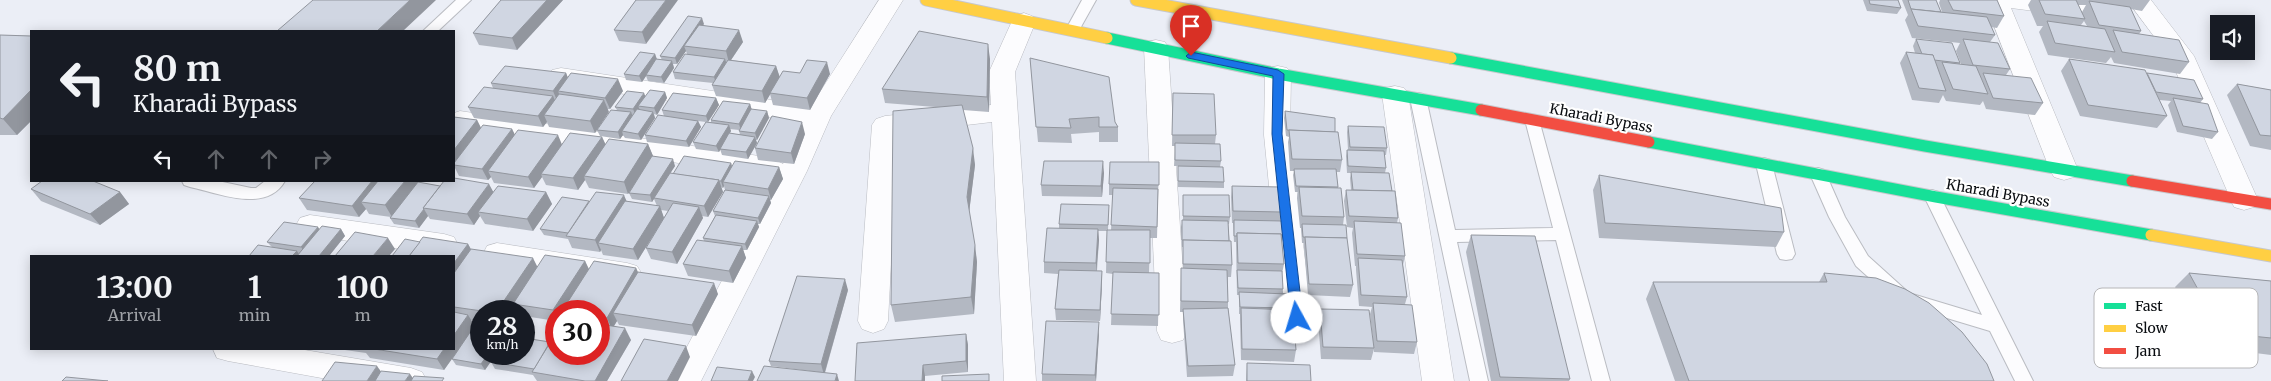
<!DOCTYPE html>
<html lang="en">
<head>
<meta charset="utf-8">
<style>
	:root { --surface:#171b24; --page:#242831; --text:#f1f3f6; --muted:#9ea1a6 }
	body { margin:0; font-family:Merriweather,serif; background:var(--page); color:var(--text); height:100vh; display:flex; flex-direction:column; font-size:19px; white-space:nowrap }
	* { box-sizing:border-box; margin:0 }
	p { font-size:16px; color:var(--muted) }
	.icon { flex:none; width:28px; height:28px; fill:none; stroke:currentColor; stroke-width:2; stroke-linecap:round; stroke-linejoin:round }
	.map { position:relative; flex:1; overflow:hidden }
	.drawer { position:absolute; left:30px; top:255px; width:425px; height:95px; display:flex; flex-direction:column; background:var(--surface); border-radius:0px; box-shadow:0 2px 12px #0003 }
	.drawer>* { flex:none }
	.hud { position:absolute; left:30px; top:30px; width:425px; height:152px; border-radius:0px; box-shadow:0 2px 12px #0003; background:#171b24; color:var(--text); overflow:hidden }
	.controls { position:absolute; left:2210px; top:15px; display:grid; gap:10px }
	.controls a { display:grid; place-items:center; width:45px; height:45px; border-radius:0px; background:var(--surface); box-shadow:0 2px 12px #0003; font-size:25px }
	.speed { position:absolute; left:470px; top:300px; display:flex; gap:10px; font-size:25px; font-weight:700; text-align:center }
	.speed>* { display:grid; place-content:center; width:65px; height:65px; border-radius:50%; background:var(--surface); box-shadow:0 2px 12px #0003; line-height:1 }
	.speed small { font-size:12px; font-weight:400 }
	.speed .limit { border:8px solid #d22; background:#fff; color:#111 }
	.pin { position:absolute; display:grid; place-items:center; width:42px; height:42px; color:#fff; margin:-51px -21px; border-radius:50% 50% 50% 0; rotate:-45deg; box-shadow:0 0 5px #0007 }
	.pin .icon { rotate:45deg }
	.me { position:absolute; width:55px; margin:-28px; rotate:354deg; stroke-linejoin:round; filter:drop-shadow(0 0 4px #0008) }
	.turn { display:flex; align-items:center; gap:18px; height:105px; padding:0 20px; font-size:22px }
	.turn .icon { width:65px; height:65px; stroke-width:2.5 }
	.turn b { display:block; font-size:35px; line-height:42px }
	.lanes { display:flex; align-items:center; height:48px; padding:0 20px; background:#0003; justify-content:center; gap:25px; direction:ltr }
	.lanes .off { opacity:.35 }
	.eta { display:flex; justify-content:space-evenly; align-items:center; height:85px; text-align:center }
	.eta b { font-size:30px; font-weight:700; line-height:35px }
	.map>svg:first-child { display:block }
	.lines { fill:none; stroke-linecap:round; stroke-linejoin:round }
	.lane-casing { stroke:#babcc2; stroke-width:2 }
	.street-casing { stroke:#babcc2; stroke-width:1 }
	.fast-casing { stroke:#c7c8cc; stroke-width:13 }
	.slow-casing { stroke:#c7c8cc; stroke-width:13 }
	.jam-casing { stroke:#c7c8cc; stroke-width:13 }
	.lane { fill:#fcfcfe; fill-rule:evenodd }
	.street { fill:#fcfcfe; fill-rule:evenodd }
	.fast { stroke:#16e098; stroke-width:11 }
	.slow { stroke:#ffcf43; stroke-width:11 }
	.jam { stroke:#f24e42; stroke-width:11 }
	.wall { fill:#b3b8c2; fill-rule:evenodd }
	.shaded-wall { fill:#92969e }
	.building { fill:#d0d6e2; stroke:#92969e }
	.route { fill:#1a73e8; stroke:#114b97 }
	.labels { text-anchor:middle; stroke-width:4.5; stroke-linejoin:round; paint-order:stroke }
	.street-label { font-size:14px; fill:#0a0d11; stroke:#fff }
	.key { fill:#fff; stroke:#b6b6b8; stroke-width:1 }
	.key-label { font-size:14px; fill:#0a0d11 }
</style>
</head>
<body>
<div class="map">
<svg width="2271" height="381" viewBox="0 0 2271 381">
	<rect width="100%" height="100%" fill="#ebeef6"/>
	<g class="lines">
		<defs>
			<g id="lane">
				<path d="M456,0H471L438,31H423Z"/>
				<path d="M1082,0H1096L1077,34H1067L1065,31Z"/>
				<path d="M1418,93L1423,94L1426,98L1455,230L1553,228L1525,120L1528,116H1538L1610,381H1592L1556,240L1457,242L1488,381H1470L1410,98L1413,94Z"/>
				<path d="M1764,158L1770,160L1772,164L1795,254L1792,259L1786,260L1780,259L1777,254L1756,164L1758,160Z"/>
				<path d="M1818,168L1824,170L1826,174L1845,217L1868,256L1909,293L1982,315L1924,196L1926,192L1932,190L1938,192L2033,381H2015L1990,331L1897,303L1856,266L1829,217L1810,174L1812,170Z"/>
				<path d="M182,181H218L251,188H256L265,181H285C266,214 218,193 190,187L184,185Z"/>
			</g>
			<g id="street">
				<path d="M879,0H903L831,116L807,171L701,381H669L777,176L772,178L454,127V113L460,111L772,158L783,164L802,122L561,84L552,82L548,76L552,70L561,68L811,106Z"/>
				<path d="M1984,0H2063L2120,8L2128,10L2132,15L2128,20L2120,22L2011,8L2078,170L2074,177L2064,180L2054,177L2050,170Z"/>
				<path d="M2127,0H2151L2194,56L2258,200L2254,207L2244,210L2234,207L2170,58Z"/>
				<path d="M1024,13L1032,16L1036,21L1015,72L1036,381H1004L992,122L898,133L888,321L884,329L873,333L862,329L858,321L872,125L876,119L885,116L991,105L989,72L1012,21L1016,16Z"/>
				<path d="M1156,40L1165,42L1168,48L1187,331L1183,340L1172,343L1161,340L1157,331L1144,48L1147,42Z"/>
				<path d="M1278,66L1287,68L1291,74L1290,135L1312,318L1308,326L1297,330L1286,326L1282,318L1264,135L1265,74L1269,68Z"/>
				<path d="M1395,86L1404,88L1408,94L1454,381H1422L1382,94L1386,88Z"/>
				<path d="M310,215L444,234L454,237L458,245L454,253L444,256L310,235L300,232L296,225L300,218Z"/>
				<path d="M497,243L627,263L637,266L642,274L637,282L627,285L497,265L487,262L483,254L487,246Z"/>
				<path d="M213,349H299L411,368L422,372L427,381H338L228,361L217,358Z"/>
			</g>
			<g id="fast">
				<path d="M1107,38L1278,74L1481,110"/>
				<path d="M1451,58L1925,146L2132,181"/>
				<path d="M1649,142L1936,197L2151,235"/>
			</g>
			<g id="slow">
				<path d="M926,0L1107,38"/>
				<path d="M1136,0L1451,58"/>
				<path d="M2151,235L2271,256"/>
			</g>
			<g id="jam">
				<path d="M1481,110L1649,142"/>
				<path d="M2132,181L2271,204"/>
			</g>
		</defs>
		<use href="#lane" class="lane-casing"/>
		<use href="#street" class="street-casing"/>
		<use href="#fast" class="fast-casing"/>
		<use href="#slow" class="slow-casing"/>
		<use href="#jam" class="jam-casing"/>
		<use href="#lane" class="lane"/>
		<use href="#street" class="street"/>
		<use href="#fast" class="fast"/>
		<use href="#slow" class="slow"/>
		<use href="#jam" class="jam"/>
	</g>
	<g class="wall">
		<path d="M501,0H563L517,50L479,45L473,33Z"/>
		<path d="M636,0L646,44L619,41L614,30Z"/>
		<path d="M1863,0H1898L1901,8L1897,14L1867,11Z"/>
		<path d="M1902,0H1936L1941,12H1942L1939,3L1940,0H1997L2004,16L1997,28L1991,27L1995,35L1990,42L2010,69L2006,75L2043,103L2035,115L1986,109L1983,101L1980,105L1946,101L1943,95L1939,103L1912,100L1900,63L1906,52L1915,53L1913,46L1916,39L1960,63V64H1961L1956,51L1960,43L1912,38L1905,20L1908,15Z"/>
		<path d="M2031,0H2150L2142,11L2131,9L2141,31L2139,34L2189,62L2180,74L2114,63L2111,57L2106,63L2048,55L2039,32L2043,26H2037L2028,5ZM2078,5H2086L2082,12ZM2084,21L2087,26L2081,25Z"/>
		<path d="M704,24L703,25L743,42L731,60L776,66L780,78L800,73L830,74L810,110L773,105L770,94L765,103L716,96L712,85L713,83L675,79L673,72L687,54L686,51L677,64H673L674,68L664,83L648,81L646,76L642,82L626,80L624,74L655,54L657,59L662,60L660,56Z"/>
		<path d="M0,35L31,36V121L17,135H0Z"/>
		<path d="M1030,58L1115,122L1118,127V142H1099V132L1071,134L1072,143L1038,142Z"/>
		<path d="M990,59L989,112L963,110L975,165L969,212L977,262L974,314L895,322L891,305L935,107L885,103L882,89Z"/>
		<path d="M2069,59L2146,74L2203,99L2200,103L2218,132L2212,139L2177,132L2168,105L2171,101L2159,100L2167,116L2157,128L2080,116L2061,71Z"/>
		<path d="M566,73L568,78L623,91L610,109H608L595,133L549,127L547,122L543,127L474,118L468,107L493,88L491,83Z"/>
		<path d="M2237,84L2271,90V150L2250,146L2227,95Z"/>
		<path d="M665,92L667,98L657,115L654,114L655,118L641,140L625,138L623,135L620,139L600,136L597,130L617,110L615,107L645,96Z"/>
		<path d="M1173,93L1216,135L1215,144L1221,161L1220,167L1224,182V188L1178,187V166H1174L1175,146H1172Z"/>
		<path d="M716,98L719,105L708,122H711V120L750,104L752,110L767,111L769,118L757,140H756L757,143L748,159L722,155L720,149L719,152L696,149L693,142L706,122L698,121L701,127L689,147L647,142L645,135L664,116L662,110ZM730,129L739,130L740,135L730,133L731,131Z"/>
		<path d="M1285,111L1335,132L1342,160L1340,172H1336L1338,187L1344,217L1343,225L1353,285L1350,297L1308,295L1304,248V243H1302L1301,228H1300L1297,198L1298,192H1295L1293,175L1294,171H1290L1288,142L1289,137L1286,136L1284,118Z"/>
		<path d="M454,117L477,120L481,128L512,129L515,135L562,144L602,137L606,145L648,144L653,156L675,166L670,173L673,174L731,163L732,166L779,167L783,179L771,200H770L771,203L760,224H758L759,227L747,250H743L746,258L733,283L688,276L683,264L704,241L703,238L715,216L713,211L725,190L724,186L723,188L721,187L723,192L708,217L702,216L703,218L677,264L651,259L646,248L668,211L661,210L664,218L638,260L603,255L601,250L600,252L572,248L568,239L544,235L540,229L589,202L626,201L657,206L654,199L652,202L632,199L629,193L633,187L628,194L589,188L585,180L578,190L546,185L542,177L534,188L494,183L491,177L488,180L459,176L455,168L454,169Z"/>
		<path d="M1348,126L1387,148L1386,155H1384L1386,168L1385,173L1392,191L1398,218L1397,223L1405,256L1403,265L1407,297L1405,304L1417,342L1414,354L1374,352V349L1371,360L1321,359L1318,320L1320,309L1373,340L1370,314L1372,307L1359,306L1356,270V266H1355L1352,233L1353,228L1347,227L1344,201L1346,190H1351L1350,178L1351,173H1347L1346,156L1347,150H1348L1347,132Z"/>
		<path d="M805,134L794,164L758,160L755,148Z"/>
		<path d="M1159,162L1157,238H1150L1149,273H1159L1158,326L1111,325L1113,274L1106,273L1107,231H1098L1099,240L1097,271H1102V283L1100,321L1056,320L1055,309L1058,274L1044,273V262L1059,228V224L1109,205L1108,230H1111L1113,195H1109V184Z"/>
		<path d="M1104,173L1102,197L1042,196L1041,185Z"/>
		<path d="M1599,175L1784,232L1776,247L1599,238L1593,190Z"/>
		<path d="M420,183L440,186L494,192H546L552,204L533,231L485,224L480,216L474,225L430,219L428,216L419,228L394,224L390,218L391,217L369,214L366,209L359,217L307,210L299,198Z"/>
		<path d="M1232,186L1281,212L1280,221L1283,237L1282,242L1284,264L1282,274L1283,293L1287,294L1288,309L1296,350L1294,362L1241,360L1240,320V314H1239V295H1237L1236,242H1234L1233,223H1232L1231,197Z"/>
		<path d="M31,189L120,192L129,204L100,225L41,201Z"/>
		<path d="M1183,195L1230,217L1229,224H1228L1232,265L1231,277H1228V308L1235,365L1233,376L1187,377L1183,320V312H1180L1181,268H1183V247H1182L1181,227L1183,220Z"/>
		<path d="M341,229L345,236L329,256H249L272,247L267,242L320,230Z"/>
		<path d="M1471,235L1570,379L1569,381H1491L1466,252Z"/>
		<path d="M420,242L468,244L471,249L537,267L585,261L589,269L636,268L638,272L718,294L696,336L619,325L617,321L614,326L631,340L607,381H537L533,375L495,369L491,362L599,354V311H556V321L524,316V311H517L514,307L481,311V321L471,320L475,326L474,328L481,354H496L485,370L456,365L452,359L444,370L370,358L366,353L338,349H454V256Z"/>
		<path d="M1824,273L1994,381H1675L1646,299L1653,282H1819Z"/>
		<path d="M2189,273L2271,281V355L2208,347L2175,287Z"/>
		<path d="M848,290L825,373L771,366L769,361Z"/>
		<path d="M1099,333L1096,381H1042V374Z"/>
		<path d="M966,334L968,345V372L925,376V381H855Z"/>
		<path d="M1247,363L1311,381H1246Z"/>
	</g>
	<g class="shaded-wall">
		<path d="M410,0H436L403,31H377Z"/>
		<path d="M547,0H563L517,50L512,38Z"/>
		<path d="M666,0H678L646,44L642,32Z"/>
		<path d="M702,18L704,24L689,47L684,46L686,51L677,64L675,58Z"/>
		<path d="M739,30L743,42L729,63L726,51Z"/>
		<path d="M988,44L990,59L989,112L987,97Z"/>
		<path d="M655,54L657,60L646,75V76L642,82L639,76Z"/>
		<path d="M725,59L727,65L716,84L714,77Z"/>
		<path d="M672,61L674,68L664,83L661,77Z"/>
		<path d="M827,62L830,74L810,110L807,98Z"/>
		<path d="M776,66L780,78L765,103L762,91Z"/>
		<path d="M566,73L571,85L558,91L561,99L558,103L553,91Z"/>
		<path d="M618,79L623,91L610,109L605,98Z"/>
		<path d="M31,90V121L17,135L3,119Z"/>
		<path d="M665,92L667,98L657,115L654,108Z"/>
		<path d="M644,93L647,100L638,106L640,110L636,116L633,109Z"/>
		<path d="M553,96L558,107L544,115L547,122L543,127L538,116Z"/>
		<path d="M716,98L719,105L708,122L706,116Z"/>
		<path d="M604,100L609,112L595,133L590,121Z"/>
		<path d="M750,104L752,111L741,131L739,124Z"/>
		<path d="M767,111L769,118L757,140L755,133Z"/>
		<path d="M631,112L634,119L622,131L623,135L620,139L618,132Z"/>
		<path d="M653,112L655,118L641,140L638,134Z"/>
		<path d="M477,120L483,132L454,165V150Z"/>
		<path d="M698,121L701,127L689,147L686,141Z"/>
		<path d="M802,122L805,134L794,164L791,153Z"/>
		<path d="M729,125L731,131L719,152L716,146Z"/>
		<path d="M512,129L518,141L488,171L491,177L488,180L482,169Z"/>
		<path d="M558,135L563,147L541,174L542,177L534,188L528,177Z"/>
		<path d="M602,137L607,148L584,176L585,180L578,190L573,178Z"/>
		<path d="M755,137L757,143L748,159L746,152Z"/>
		<path d="M648,144L653,156L628,194L624,182Z"/>
		<path d="M973,148L975,165L969,213L967,197Z"/>
		<path d="M673,159L675,166L652,202L650,195Z"/>
		<path d="M1103,161L1104,173L1102,197L1101,186Z"/>
		<path d="M731,163L733,170L723,182L724,186L723,188L721,181Z"/>
		<path d="M779,167L783,179L771,200L768,189Z"/>
		<path d="M719,180L723,192L708,217L704,206Z"/>
		<path d="M372,181H389L361,202L366,209L359,217L352,206Z"/>
		<path d="M405,181H421L392,217L385,205Z"/>
		<path d="M489,184L495,195L478,212L480,216L474,225L467,214Z"/>
		<path d="M120,192L129,204L100,225L90,214Z"/>
		<path d="M546,192L552,204L533,231L527,219Z"/>
		<path d="M624,195L629,207L598,243L601,250L600,252L595,240Z"/>
		<path d="M769,196L771,203L760,224L758,218Z"/>
		<path d="M660,206L664,218L638,260L633,249Z"/>
		<path d="M699,207L703,218L677,264L672,252Z"/>
		<path d="M424,209L428,216L419,228L415,221Z"/>
		<path d="M757,221L759,227L747,250L745,244Z"/>
		<path d="M318,227L322,233L305,253L301,247Z"/>
		<path d="M341,229L345,236L329,256H319Z"/>
		<path d="M1098,229L1099,240L1096,274V263Z"/>
		<path d="M388,238L395,249L389,256H373Z"/>
		<path d="M468,244L474,255L454,284V263Z"/>
		<path d="M975,245L977,262L974,314L971,297Z"/>
		<path d="M742,246L746,258L733,283L729,271Z"/>
		<path d="M297,251L300,256H292Z"/>
		<path d="M533,258L539,270L513,304L514,307L511,311H497Z"/>
		<path d="M585,261L590,272L566,311H556V317L553,310Z"/>
		<path d="M636,268L641,279L613,313L617,321L612,329L607,318Z"/>
		<path d="M1102,271V283L1100,321V310Z"/>
		<path d="M845,279L848,290L824,375L821,364Z"/>
		<path d="M714,283L718,294L696,336L692,325Z"/>
		<path d="M468,315L475,326L444,370L437,359L444,349H454V335Z"/>
		<path d="M1099,322V333L1096,381L1095,375Z"/>
		<path d="M625,328L631,340L607,381H595Z"/>
		<path d="M966,334L968,345V372L966,361Z"/>
		<path d="M686,346L690,357L678,381H667Z"/>
		<path d="M488,354H496L485,370L481,364Z"/>
		<path d="M923,365L925,376V381H922Z"/>
		<path d="M377,366L385,377L382,381H367Z"/>
		<path d="M752,371L755,377L753,381H748Z"/>
		<path d="M410,374L415,381H405Z"/>
		<path d="M837,374L839,381H835Z"/>
	</g>
	<g class="building">
		<path d="M313,0H410L377,31H277Z"/>
		<path d="M501,0H547L512,38L473,33Z"/>
		<path d="M636,0H666L642,32L614,30Z"/>
		<path d="M1869,0H1898L1901,8L1870,4Z"/>
		<path d="M1908,0H1936L1941,12L1911,9Z"/>
		<path d="M1948,0H1997L2004,16L1953,10Z"/>
		<path d="M2039,0H2076L2085,19L2045,14Z"/>
		<path d="M2089,1L2130,7L2141,31L2099,25Z"/>
		<path d="M1911,9L1987,17L1995,35L1918,26Z"/>
		<path d="M688,16L702,18L675,58L660,56Z"/>
		<path d="M2047,21L2105,29L2115,52L2055,43Z"/>
		<path d="M699,25L739,30L726,51L684,46Z"/>
		<path d="M2113,30L2179,40L2189,62L2122,52Z"/>
		<path d="M919,31L988,44L987,97L882,89Z"/>
		<path d="M0,35L31,36V90L3,119L0,118Z"/>
		<path d="M1916,39L1952,43L1960,63L1934,60L1933,55L1922,54Z"/>
		<path d="M1963,39L1998,43L2010,69L1973,65Z"/>
		<path d="M640,52L655,54L639,76L624,74Z"/>
		<path d="M1906,52L1933,55L1946,91L1919,88Z"/>
		<path d="M685,54L725,59L714,77L673,72Z"/>
		<path d="M1030,58L1109,77L1115,122L1118,127H1099V117L1069,119L1071,128L1036,127Z"/>
		<path d="M656,59L672,61L661,77L646,75Z"/>
		<path d="M2069,59L2145,70L2167,116L2088,105Z"/>
		<path d="M728,60L776,66L762,91L712,85Z"/>
		<path d="M807,60L827,62L807,98L770,93L783,71L800,73Z"/>
		<path d="M1942,62L1976,66L1988,94L1953,89Z"/>
		<path d="M505,66L566,73L553,91L491,83Z"/>
		<path d="M571,73L618,79L605,98L558,91Z"/>
		<path d="M1983,73L2031,78L2043,103L1993,98Z"/>
		<path d="M2147,73L2194,80L2203,99L2156,92Z"/>
		<path d="M2237,84L2271,90V136L2260,135Z"/>
		<path d="M484,87L553,96L538,116L468,107Z"/>
		<path d="M650,90L665,92L654,108L638,106Z"/>
		<path d="M627,91L644,93L633,109L615,107Z"/>
		<path d="M673,93L716,98L706,116L662,110Z"/>
		<path d="M1173,93L1214,94L1216,135H1172Z"/>
		<path d="M559,94L604,100L590,121L544,115Z"/>
		<path d="M2173,98L2208,104L2218,132L2183,126Z"/>
		<path d="M723,101L750,104L739,124L711,120Z"/>
		<path d="M962,105L973,148L967,197L975,245L971,297L891,305L893,111Z"/>
		<path d="M637,109L653,112L638,134L622,131Z"/>
		<path d="M751,109L767,111L755,133L739,131Z"/>
		<path d="M611,110L631,112L618,132L597,130Z"/>
		<path d="M1285,111L1335,118V132L1287,130Z"/>
		<path d="M658,115L698,121L686,141L645,135Z"/>
		<path d="M772,116L802,122L791,153L755,148Z"/>
		<path d="M454,117L477,120L454,150Z"/>
		<path d="M706,122L729,125L716,146L693,142Z"/>
		<path d="M483,125L512,129L482,169L454,165V163Z"/>
		<path d="M1348,126L1384,127L1387,148L1350,147Z"/>
		<path d="M518,130L558,135L528,177L488,171Z"/>
		<path d="M1289,130L1338,132L1342,160L1292,159Z"/>
		<path d="M570,133L602,137L573,178L541,174Z"/>
		<path d="M729,133L755,137L746,152L720,149Z"/>
		<path d="M609,139L648,144L624,182L584,176Z"/>
		<path d="M1175,143L1220,144L1221,161L1175,160Z"/>
		<path d="M1347,150L1384,151L1386,168L1348,166Z"/>
		<path d="M652,156L673,159L650,195L629,193Z"/>
		<path d="M684,156L731,163L721,181H718L719,180L673,174Z"/>
		<path d="M735,161L779,167L768,189L723,182Z"/>
		<path d="M1044,161H1103L1101,186L1041,185Z"/>
		<path d="M1110,162H1159V185L1109,184Z"/>
		<path d="M1178,166L1223,167L1224,182L1178,181Z"/>
		<path d="M1294,169H1336L1338,187L1296,186Z"/>
		<path d="M1351,172L1389,173L1392,191L1353,190Z"/>
		<path d="M670,173L719,180L704,206L654,198Z"/>
		<path d="M1599,175L1781,208L1784,232L1605,223Z"/>
		<path d="M454,178L489,184L467,214L423,208L444,181H454Z"/>
		<path d="M42,181H93L120,192L90,214L31,189Z"/>
		<path d="M315,181H372L352,206L299,198Z"/>
		<path d="M378,181H405L385,205L361,202Z"/>
		<path d="M418,182L440,186L423,208L424,209L415,221L390,218Z"/>
		<path d="M498,186L546,192L527,219L478,212Z"/>
		<path d="M1232,186L1280,187L1281,212L1233,211Z"/>
		<path d="M1299,187L1341,188L1344,217L1302,216Z"/>
		<path d="M1113,188L1158,189L1157,227L1111,225Z"/>
		<path d="M725,190L769,196L758,218L713,211Z"/>
		<path d="M1346,190L1395,191L1398,218L1349,216Z"/>
		<path d="M596,192L624,195L595,240L566,236Z"/>
		<path d="M1183,195H1229L1230,217L1183,216Z"/>
		<path d="M562,197L589,201L568,233L540,229Z"/>
		<path d="M625,201L660,206L633,249L598,243Z"/>
		<path d="M673,203L699,207L672,252L646,248Z"/>
		<path d="M1061,204L1109,205L1108,225L1059,224Z"/>
		<path d="M716,215L757,221L745,244L703,238Z"/>
		<path d="M1182,220L1228,221L1229,241L1182,240Z"/>
		<path d="M1234,220L1282,221L1283,237L1282,236L1281,234L1237,233V236H1234Z"/>
		<path d="M1354,221L1401,223L1405,256L1357,254Z"/>
		<path d="M284,222L318,227L301,247L267,242Z"/>
		<path d="M1302,224L1346,225L1347,238L1303,237Z"/>
		<path d="M322,226L341,229L319,256H297Z"/>
		<path d="M1047,228L1098,229L1096,263L1044,262Z"/>
		<path d="M1107,230H1150V263L1106,262Z"/>
		<path d="M355,232L388,238L373,256H335Z"/>
		<path d="M1237,233L1281,234L1284,264L1238,263Z"/>
		<path d="M1471,235L1535,236L1570,379L1500,377Z"/>
		<path d="M423,237L468,244L454,263V256H409Z"/>
		<path d="M1305,237L1347,238L1353,285L1309,284Z"/>
		<path d="M405,239L420,242L409,256H392Z"/>
		<path d="M697,240L742,246L729,271L683,264Z"/>
		<path d="M1183,240L1231,241L1232,265L1183,264Z"/>
		<path d="M258,245L297,251L292,256H249Z"/>
		<path d="M471,249L533,258L497,311H482L454,307V273Z"/>
		<path d="M545,255L585,261L553,310L513,304Z"/>
		<path d="M1358,258L1402,260L1407,297L1361,295Z"/>
		<path d="M594,261L636,268L607,318L599,316V311H562Z"/>
		<path d="M1181,268L1227,270L1228,302L1181,301Z"/>
		<path d="M1059,270L1102,271L1100,310L1055,309Z"/>
		<path d="M1237,270L1282,271L1283,289L1238,288Z"/>
		<path d="M638,272L714,283L692,325L613,313Z"/>
		<path d="M1113,272L1159,273V315L1111,314Z"/>
		<path d="M1824,273L1876,278L1905,289L1929,303L1962,332L1987,364L1994,381H1689L1653,282H1827Z"/>
		<path d="M2189,273L2271,281V338L2222,333Z"/>
		<path d="M797,276L845,279L821,364L769,361Z"/>
		<path d="M1239,292L1287,294L1288,308L1240,307Z"/>
		<path d="M1373,303L1412,305L1417,342L1377,341Z"/>
		<path d="M1228,308L1235,365L1188,366L1183,309Z"/>
		<path d="M1241,308L1293,310L1296,350L1242,349Z"/>
		<path d="M1320,309L1369,310L1374,348L1323,347Z"/>
		<path d="M454,312L468,315L454,335Z"/>
		<path d="M1046,321L1099,322L1095,375L1042,374Z"/>
		<path d="M599,324L625,328L595,381H585L532,372L556,333V354H599Z"/>
		<path d="M473,328L481,329V354H488L481,364L452,359Z"/>
		<path d="M966,334V361L923,365L922,381H855L857,343Z"/>
		<path d="M524,338L550,342L534,369L491,362L497,354H524Z"/>
		<path d="M644,339L686,346L667,381H621Z"/>
		<path d="M374,349H444L437,359Z"/>
		<path d="M335,362L377,366L367,381H322Z"/>
		<path d="M1247,363L1310,365L1311,381H1247Z"/>
		<path d="M764,366L837,374L835,381H757Z"/>
		<path d="M717,367L752,371L748,381H711Z"/>
		<path d="M381,371L410,374L405,381H375Z"/>
		<path d="M989,374V381H942V376Z"/>
		<path d="M414,376L444,378L442,381H411Z"/>
		<path d="M66,377L108,381H62Z"/>
	</g>
	<path class="route" d="M1191,52L1278,70L1284,74L1282,134L1303,318L1301,321H1292L1291,318L1272,134L1273,76L1188,58L1186,56Z"/>
	<g class="labels">
		<g class="street-label">
			<text transform="translate(1601 118) rotate(11)" y="5">Kharadi Bypass</text>
			<text transform="translate(1998 193) rotate(10)" y="5">Kharadi Bypass</text>
		</g>
	</g>
	<rect x="2094" y="288" width="164" height="80" rx="8" class="key"/>
	<rect x="2104" y="303" width="22" height="6" fill="#16e098"/>
	<rect x="2104" y="325" width="22" height="7" fill="#ffcf43"/>
	<rect x="2104" y="348" width="22" height="6" fill="#f24e42"/>
	<g class="key-label">
		<text x="2135" y="311">Fast</text>
		<text x="2135" y="333">Slow</text>
		<text x="2135" y="356">Jam</text>
	</g>
</svg>
<div class="controls">
<a><svg class="icon" aria-label="sound" viewBox="0 0 24 24"><path d="M4 9h4l5-4v14l-5-4H4zM17 9q2 3 0 6"/></svg></a>
</div>
<div class="speed"><div>28<small>km/h</small></div><div class="limit">30</div></div>
<div class="pin" style="left:1191px;top:56px;background:#d93025"><svg class="icon" aria-label="arrive" viewBox="0 0 24 24"><path d="M6 21V4h12l-3 4 3 4H6"/></svg></div>
<svg class="me" style="left:1297px;top:318px" viewBox="-20 -20 40 40"><circle r="19" fill="#fff"/><path d="M0-13L10 11 0 6-10 11z" fill="#1a73e8"/></svg>
<div class="hud">
<div class="turn"><svg class="icon" aria-label="left" viewBox="0 0 24 24"><path d="M17 20v-9H6M10 6l-5 5 5 5"/></svg><div><b>80 m</b>Kharadi Bypass</div></div>
<div class="lanes"><svg class="icon" aria-label="left" viewBox="0 0 24 24"><path d="M17 20v-9H6M10 6l-5 5 5 5"/></svg><svg class="icon off" aria-label="ahead" viewBox="0 0 24 24"><path d="M12 20V5M6 11l6-6 6 6"/></svg><svg class="icon off" aria-label="ahead" viewBox="0 0 24 24"><path d="M12 20V5M6 11l6-6 6 6"/></svg><svg class="icon off" aria-label="right" viewBox="0 0 24 24"><path d="M7 20v-9h11M14 6l5 5-5 5"/></svg></div>
</div>
<section class="drawer">
<div class="eta">
<div><b>13:00</b><p>Arrival</p></div>
<div><b>1</b><p>min</p></div>
<div><b>100</b><p>m</p></div>
</div>
</section>
</div>
</body>
</html>
